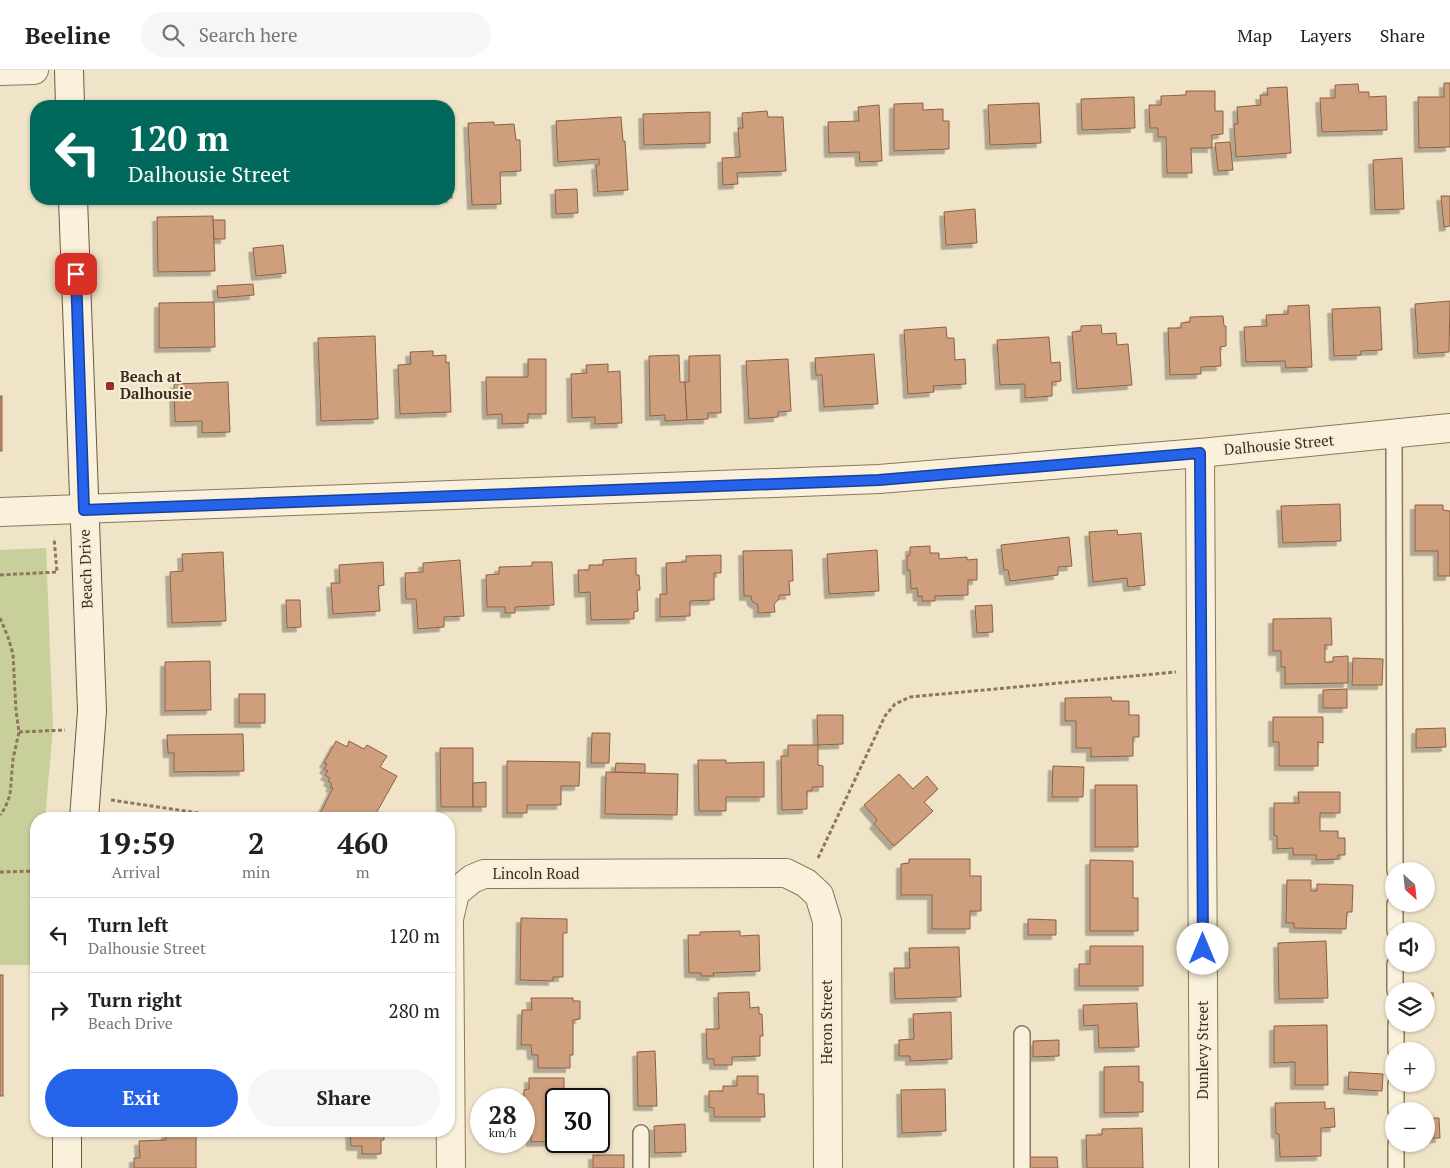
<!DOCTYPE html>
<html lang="en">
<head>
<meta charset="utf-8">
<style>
	:root { --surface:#fff; --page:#f6f6f6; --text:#222; --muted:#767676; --line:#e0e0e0; --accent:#2563eb }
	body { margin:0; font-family:"PT Serif",serif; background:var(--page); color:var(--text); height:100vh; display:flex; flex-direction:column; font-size:19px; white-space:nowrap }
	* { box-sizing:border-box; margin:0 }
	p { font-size:16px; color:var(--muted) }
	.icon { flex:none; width:28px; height:28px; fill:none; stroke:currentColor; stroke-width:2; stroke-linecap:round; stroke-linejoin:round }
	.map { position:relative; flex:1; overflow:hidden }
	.details { position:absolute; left:30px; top:742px; width:425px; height:325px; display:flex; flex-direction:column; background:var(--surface); border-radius:20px; box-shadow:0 1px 4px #0004 }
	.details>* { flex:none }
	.banner { position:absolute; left:30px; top:30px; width:425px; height:105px; border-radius:20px; box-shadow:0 1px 4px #0004; background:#00695c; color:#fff; overflow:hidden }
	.needle { width:32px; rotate:153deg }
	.controls { position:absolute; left:1385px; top:792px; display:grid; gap:10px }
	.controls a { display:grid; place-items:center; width:50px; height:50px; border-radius:50%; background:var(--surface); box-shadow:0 1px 4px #0004; font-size:25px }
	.speed { position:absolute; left:470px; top:1018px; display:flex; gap:10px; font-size:25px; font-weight:700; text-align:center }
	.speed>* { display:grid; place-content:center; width:65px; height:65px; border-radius:50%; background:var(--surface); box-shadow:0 1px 4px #0004; line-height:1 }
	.speed small { font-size:12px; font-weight:400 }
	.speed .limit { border:2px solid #111; border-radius:8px; background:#fff; color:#111 }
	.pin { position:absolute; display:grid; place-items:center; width:42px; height:42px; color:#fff; margin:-21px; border-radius:10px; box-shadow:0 2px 8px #0006 }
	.me { position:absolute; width:55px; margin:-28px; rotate:0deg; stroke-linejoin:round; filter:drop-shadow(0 0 4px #0008) }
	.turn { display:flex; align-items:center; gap:18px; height:105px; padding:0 15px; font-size:22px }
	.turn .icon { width:65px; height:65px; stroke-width:2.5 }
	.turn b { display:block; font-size:35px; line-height:42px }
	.eta { display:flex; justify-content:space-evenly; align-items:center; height:85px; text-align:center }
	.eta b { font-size:30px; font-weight:700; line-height:35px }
	.button { display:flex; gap:10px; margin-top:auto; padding:10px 15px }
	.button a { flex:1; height:58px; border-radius:30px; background:var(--accent); color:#fff; font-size:20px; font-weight:700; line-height:58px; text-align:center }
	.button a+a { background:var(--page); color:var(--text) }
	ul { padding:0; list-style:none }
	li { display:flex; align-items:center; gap:15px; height:75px; padding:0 15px; border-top:1px solid var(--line) }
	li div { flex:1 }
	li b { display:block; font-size:19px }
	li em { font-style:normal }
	header { display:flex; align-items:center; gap:30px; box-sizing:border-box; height:70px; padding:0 25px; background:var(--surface); border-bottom:1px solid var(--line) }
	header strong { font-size:24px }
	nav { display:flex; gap:28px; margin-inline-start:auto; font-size:18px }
	.search { width:350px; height:45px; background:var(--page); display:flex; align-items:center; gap:12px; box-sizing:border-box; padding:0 18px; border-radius:28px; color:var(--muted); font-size:19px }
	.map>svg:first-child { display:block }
	.green { fill:#c9cf9b }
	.building { fill:#cf9f7d; stroke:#8d5f41; filter:url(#shadow) }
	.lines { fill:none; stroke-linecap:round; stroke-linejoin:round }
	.lane-casing { stroke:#8d765c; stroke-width:18 }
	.street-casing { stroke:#8d765c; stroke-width:30 }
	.secondary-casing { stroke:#6f573f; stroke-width:30 }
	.path { stroke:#8d765c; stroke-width:3; stroke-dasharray:4 2.5; stroke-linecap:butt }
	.lane { stroke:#faf1dc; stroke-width:15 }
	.street { stroke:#faf1dc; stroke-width:28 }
	.secondary { stroke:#faf1dc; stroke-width:28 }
	.route-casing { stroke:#184099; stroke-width:12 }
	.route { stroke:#2563eb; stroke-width:9 }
	.poi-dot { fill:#9e2a2b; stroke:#f7eed8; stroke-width:2 }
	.labels { text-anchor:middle; stroke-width:4.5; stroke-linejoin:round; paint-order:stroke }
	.poi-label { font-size:15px; font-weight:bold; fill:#3d2e20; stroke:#f7eed8; text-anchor:start }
	.street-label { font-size:15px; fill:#3d2e20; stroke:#f7eed8 }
</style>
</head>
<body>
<header>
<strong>Beeline</strong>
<div class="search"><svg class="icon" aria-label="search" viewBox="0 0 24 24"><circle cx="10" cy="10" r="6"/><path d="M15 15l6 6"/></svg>Search here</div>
<nav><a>Map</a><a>Layers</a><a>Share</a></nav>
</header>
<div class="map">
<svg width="1450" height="1098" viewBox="0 0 1450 1098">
	<defs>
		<filter id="shadow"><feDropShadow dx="-4.5" dy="4.5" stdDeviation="0" flood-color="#0004"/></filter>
	</defs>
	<rect width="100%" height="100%" fill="#f0e4c8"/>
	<!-- green -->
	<path class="green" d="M46,478L53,658L45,749H36V847L32,895H0V480Z"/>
	<!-- building -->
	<g class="building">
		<path d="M1444,13H1450V77L1419,78L1418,27H1444Z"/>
		<path d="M1358,14L1359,22H1369V27L1386,26L1387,60L1322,62L1320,28H1335V15Z"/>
		<path d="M1287,17L1291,83L1236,87L1234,54H1238L1237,37L1261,35L1260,25H1268L1267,18Z"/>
		<path d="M1186,21H1215V41H1223V64L1212,65V78H1191L1192,103H1167L1166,67H1158V58H1150L1149,35H1161V26L1186,25Z"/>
		<path d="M1134,27L1135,58L1082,60L1081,29Z"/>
		<path d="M923,33V40L943,39V51H949V79L894,81V34Z"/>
		<path d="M1039,33L1041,73L990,75L988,35Z"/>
		<path d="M879,35L882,91L860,92L859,82L829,83L828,52L859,51L858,37Z"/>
		<path d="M767,41L768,47H783L786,101L737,103L738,114L723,115L722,88L740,87L738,58H743L742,43Z"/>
		<path d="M710,42V73L644,75L643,44Z"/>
		<path d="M621,47L623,71H625L628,120L598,122L596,95H599V89L558,92L556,51Z"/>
		<path d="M494,52V55L514,54L516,70H520L521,101L500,102L501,134L472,135L468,53Z"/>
		<path d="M1230,72L1233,100L1218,101L1215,73Z"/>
		<path d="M1402,88L1404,139L1375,140L1373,90Z"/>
		<path d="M449,100H451L452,128H449Z"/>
		<path d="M577,119L578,143L556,144L555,120Z"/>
		<path d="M1441,126H1450V156L1444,157Z"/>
		<path d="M975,139L977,173L946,175L944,142Z"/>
		<path d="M213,146L215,201L158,202L157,147Z"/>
		<path d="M213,150H225V169H214Z"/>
		<path d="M283,175L286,203L256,206L253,178Z"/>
		<path d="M253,214L254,225L218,228L217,216Z"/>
		<path d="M1450,231L1449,282L1418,284L1415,234Z"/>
		<path d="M214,232L215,277L159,278V233Z"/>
		<path d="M1309,235L1312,297L1286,298L1285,291L1246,292L1244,257L1267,256L1266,245L1288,244V236Z"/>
		<path d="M1380,237L1382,280L1361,281V285L1334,286L1332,239Z"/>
		<path d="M1223,246L1224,256H1226V276L1220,277L1221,296L1201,297V304L1170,305L1168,258H1181V253L1190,252V247Z"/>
		<path d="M1101,255L1102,264L1116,263L1117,275L1128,274L1132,315L1077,319L1072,262L1081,261V256Z"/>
		<path d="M946,257L947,268H954L955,290L965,289L966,314L933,316L934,322L908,324L904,260Z"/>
		<path d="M375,266L378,349L321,351L318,268Z"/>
		<path d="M1049,267L1051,293L1060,292L1061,311L1052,312V326L1025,328V314L1000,315L997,270Z"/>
		<path d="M433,281V286L446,285V293L449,292L451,342L400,344L398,295L411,294L410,282Z"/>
		<path d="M874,284L878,334L824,337L822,305H816L815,288Z"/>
		<path d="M679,285L680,312H685L687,350L665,351V345L650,346L649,286Z"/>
		<path d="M720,285L721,343H708V349L687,350L685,312H689V286Z"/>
		<path d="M528,289H546V344H528V353L502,354V344L487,345L486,307H528Z"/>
		<path d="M788,289L791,341L778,342V347L749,349L746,291Z"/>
		<path d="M608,294V302L620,301L622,353L595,354V347L572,348L571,304L587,303L586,295Z"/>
		<path d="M228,312L230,362L202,363V351L175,352L174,314Z"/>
		<rect x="0" y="326" width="2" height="55"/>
		<path d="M1340,434L1341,471L1283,473L1281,436Z"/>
		<path d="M1415,435H1443V440L1450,441V506H1438V481H1415Z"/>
		<path d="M1117,460L1118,465L1141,463L1145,515L1128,517L1127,508L1093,512L1089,462Z"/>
		<path d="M1069,467L1072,496L1058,497V505L1010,511L1008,500H1004L1001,475Z"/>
		<path d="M930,476V483H939V489L967,487V490L977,489V510H968V525L935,526V531H922V526L918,527L917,518L911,519L910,500H907V486L910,485V477Z"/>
		<path d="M792,480L793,511H789L790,525H779V529L774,534L775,542L758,543V535L752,531L751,526H744L743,481Z"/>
		<path d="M877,480L879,521L829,524L827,484Z"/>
		<path d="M223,482L226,551L172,553L170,502L183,501L182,484Z"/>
		<path d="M721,485V503H714V530L690,531V546L660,547V524H667L666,493L686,492V486Z"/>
		<path d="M636,488V505H639L640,520H637L638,541L634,542V549L591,550L590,522L579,523L578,500H589V495H603V490Z"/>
		<path d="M460,490L464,546L444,547V557L418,559L416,529H406L405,503L423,502V493Z"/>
		<path d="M383,492L384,515L378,516L380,541L333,544L331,513H340L339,495Z"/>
		<path d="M532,492H552L554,535L515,537V543H505V537H487L486,505L499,504V497L532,496Z"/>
		<path d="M286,530H300L301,557L287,558Z"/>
		<path d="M992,535L993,562L977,563L975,536Z"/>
		<path d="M1331,548L1332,575H1325V592H1333V587L1348,586V613L1285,614V597H1281V581H1273V549Z"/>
		<path d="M1353,588L1383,589L1382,615H1352Z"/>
		<path d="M210,591L211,640L165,641V592Z"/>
		<path d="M1347,619V638H1323V620Z"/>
		<rect x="239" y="624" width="26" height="29"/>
		<path d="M1111,627L1112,631H1129V645H1139V667H1133V686L1091,687V678H1076V651H1065V628Z"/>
		<path d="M817,645H843V674L818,675Z"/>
		<path d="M1273,647H1323V673L1318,672V696H1279V672H1273Z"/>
		<path d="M1445,658L1446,677L1416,678V659Z"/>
		<path d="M592,663H610L609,693H591Z"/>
		<path d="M243,664L244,701L174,702V683H168L167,665Z"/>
		<path d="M336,671L347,677L349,671L364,679L367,675L387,686L380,697L397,706L373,749H323L319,746L333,718L330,717L332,714L328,711L330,708L325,705L328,701L324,699L327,694L324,693Z"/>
		<path d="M788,675H818V695L823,696V717H812V721H807V739L782,740L781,686H788Z"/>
		<path d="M440,678H473V737H441Z"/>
		<path d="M698,690H726V693L764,692V727H726V741H699Z"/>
		<path d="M507,691L580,692L579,716H561V735H527V743H507Z"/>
		<path d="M616,693L645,694V703L615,702Z"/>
		<path d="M1053,696L1084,697L1083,727H1052Z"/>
		<path d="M606,702L678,704L677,745L605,744Z"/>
		<path d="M899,704L913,719L927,706L938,719L924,732L933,741L894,776L874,754L877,750L864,735Z"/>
		<path d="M486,712V737H473V713Z"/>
		<path d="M1095,715H1137L1138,777H1095Z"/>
		<path d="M1298,722H1340V743H1320V761H1338V768H1345V785H1338V789L1316,790V785H1293V778L1277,779V766L1274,765V733H1299Z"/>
		<path d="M909,789H970V806H981V841H970V859H932V825H901V794L909,793Z"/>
		<path d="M1090,790L1133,791V828H1138V861H1090Z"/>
		<path d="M1287,810H1311V821H1317V814L1353,815L1352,842H1347L1346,859L1294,858V853H1286Z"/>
		<path d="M521,848L567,849V863H563V907H553V911L520,910Z"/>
		<path d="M1028,849L1056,850V865H1028Z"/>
		<path d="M740,861V866L759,865L760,901L713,903L714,906H701V903H689L688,865H700V862Z"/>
		<path d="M1326,871L1328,928L1279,929L1278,873Z"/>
		<path d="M1090,876H1143V916H1079V894H1090Z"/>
		<path d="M959,877L961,927L895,929L894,898H910L909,878Z"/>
		<rect x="0" y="905" width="3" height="121"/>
		<path d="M749,922L750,938L759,937V944H762L763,966H760V986L732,987V995H714V989H707L706,959H719L718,923Z"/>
		<rect x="1426" y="923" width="7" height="19"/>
		<path d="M531,928H573V931H580V949L573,950V985H570V998H538V985H532L531,975H521L522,940H532Z"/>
		<path d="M1137,933L1139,977L1099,978L1098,955L1084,956L1083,935Z"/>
		<path d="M951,942L952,989L910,991V986H899V970L914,969L913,944Z"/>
		<path d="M1327,955L1328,1015H1295V992L1274,993V956Z"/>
		<path d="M1059,970V986L1033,987V971Z"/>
		<path d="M655,981L657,1036H638L637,982Z"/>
		<path d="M1139,996V1012H1143V1042L1104,1043V997Z"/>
		<path d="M1349,1002L1383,1004L1382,1021L1348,1019Z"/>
		<path d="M737,1006H758V1024H764L765,1047H714V1038L709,1037V1021H723V1016H737Z"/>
		<path d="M529,1008H564V1019H568V1029H556V1071H569L531,1072V1049H524V1020L529,1019Z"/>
		<path d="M945,1019L946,1061L902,1063L901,1020Z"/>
		<path d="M1325,1032V1039L1334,1038L1335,1057L1321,1058V1086L1280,1087L1279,1064H1276L1275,1033Z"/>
		<path d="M1426,1048H1439L1440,1068H1426Z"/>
		<path d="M685,1054L686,1082L655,1083L654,1056Z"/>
		<path d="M1142,1058L1143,1098H1087L1086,1065H1102V1059Z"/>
		<path d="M350,1061H384V1070H381V1084H362V1076H351Z"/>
		<path d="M166,1063H196V1098H134V1088H140L139,1071L166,1070Z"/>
		<rect x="593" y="1085" width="31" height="13"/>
		<path d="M1029,1087H1057L1058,1098H1029Z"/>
	</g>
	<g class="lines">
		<!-- lane casing -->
		<g class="lane-casing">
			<g id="lane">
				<path d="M1394,364L1395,801"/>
				<path d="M1395,834V861"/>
				<path d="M1395,894V921"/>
				<path d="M1396,954V981"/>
				<path d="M1022,964V1098"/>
				<path d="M1396,1014V1041"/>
				<path d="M1396,1074V1098"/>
				<path d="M641,1098V1063"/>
			</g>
		</g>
		<!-- street casing -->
		<g class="street-casing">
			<g id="street">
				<path d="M0,1L34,0"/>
				<path d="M1200,383L1204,1098"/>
				<path d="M0,442L879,409L1200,383L1450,358"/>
				<path d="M451,1098L449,849L455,823L472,809L484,804L786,803L806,813L819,825L827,851L828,1098"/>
			</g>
		</g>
		<!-- secondary casing -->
		<g class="secondary-casing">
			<g id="secondary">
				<path d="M69,0L70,36"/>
				<path d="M73,129L92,641L84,749"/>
				<path d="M67,1061V1098"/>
			</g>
		</g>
		<!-- path -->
		<g class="path">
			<path d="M0,505L57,502L54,468"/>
			<path d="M0,548L8,567L13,584L16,641L19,662L13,689L10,725L5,738L0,745"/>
			<path d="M19,662L65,660"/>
			<path d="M111,730L239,749"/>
			<path d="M818,788L885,646L895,634L910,627L1176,602"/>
			<path d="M0,802L36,801"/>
		</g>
		<!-- lane -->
		<use href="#lane" class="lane"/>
		<!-- street -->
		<use href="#street" class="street"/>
		<!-- secondary -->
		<use href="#secondary" class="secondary"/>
	</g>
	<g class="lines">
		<!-- route casing -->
		<g class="route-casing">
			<path id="route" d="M76,204L84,440L879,410L1200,383L1203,879"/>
		</g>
		<!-- route -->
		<use href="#route" class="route"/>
	</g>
	<!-- markers -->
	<rect class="poi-dot" x="105" y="311" width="10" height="10" rx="2.5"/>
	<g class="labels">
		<!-- poi labels -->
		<g class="poi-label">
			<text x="120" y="312">Beach at<tspan x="120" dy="17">Dalhousie</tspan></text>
		</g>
		<!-- street labels -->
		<g class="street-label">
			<text transform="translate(1279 375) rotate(-5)" y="5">Dalhousie Street</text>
			<text transform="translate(86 499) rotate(-92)" y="5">Beach Drive</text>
			<text x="536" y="809">Lincoln Road</text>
			<text transform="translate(827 952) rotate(-90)" y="5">Heron Street</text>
			<text transform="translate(1203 980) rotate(-90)" y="5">Dunlevy Street</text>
		</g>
	</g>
</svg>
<div class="controls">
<a><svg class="needle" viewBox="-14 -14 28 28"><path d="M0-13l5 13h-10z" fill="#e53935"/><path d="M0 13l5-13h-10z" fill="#767676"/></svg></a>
<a><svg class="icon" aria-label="sound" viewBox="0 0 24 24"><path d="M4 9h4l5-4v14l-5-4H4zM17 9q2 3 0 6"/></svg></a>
<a><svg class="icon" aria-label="layers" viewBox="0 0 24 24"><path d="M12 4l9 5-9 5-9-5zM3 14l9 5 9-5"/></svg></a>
<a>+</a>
<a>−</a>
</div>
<div class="speed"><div>28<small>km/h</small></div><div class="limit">30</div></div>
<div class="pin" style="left:76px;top:204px;background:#d93025"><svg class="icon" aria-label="arrive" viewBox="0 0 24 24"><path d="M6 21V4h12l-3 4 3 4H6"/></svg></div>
<svg class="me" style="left:1203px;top:879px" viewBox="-20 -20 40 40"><circle r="19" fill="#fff"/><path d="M0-13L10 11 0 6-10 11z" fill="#2563eb"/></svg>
<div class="banner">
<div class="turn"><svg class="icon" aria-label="left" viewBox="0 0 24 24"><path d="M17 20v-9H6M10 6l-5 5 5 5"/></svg><div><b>120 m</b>Dalhousie Street</div></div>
</div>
<section class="details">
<div class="eta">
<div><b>19:59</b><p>Arrival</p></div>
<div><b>2</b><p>min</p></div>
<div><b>460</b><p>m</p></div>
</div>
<ul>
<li><svg class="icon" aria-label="left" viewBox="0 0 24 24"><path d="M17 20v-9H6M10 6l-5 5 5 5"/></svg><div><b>Turn left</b><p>Dalhousie Street</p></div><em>120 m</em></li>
<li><svg class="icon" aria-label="right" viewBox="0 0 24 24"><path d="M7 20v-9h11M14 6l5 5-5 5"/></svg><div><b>Turn right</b><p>Beach Drive</p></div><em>280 m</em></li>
</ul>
<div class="button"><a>Exit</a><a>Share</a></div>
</section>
</div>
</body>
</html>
